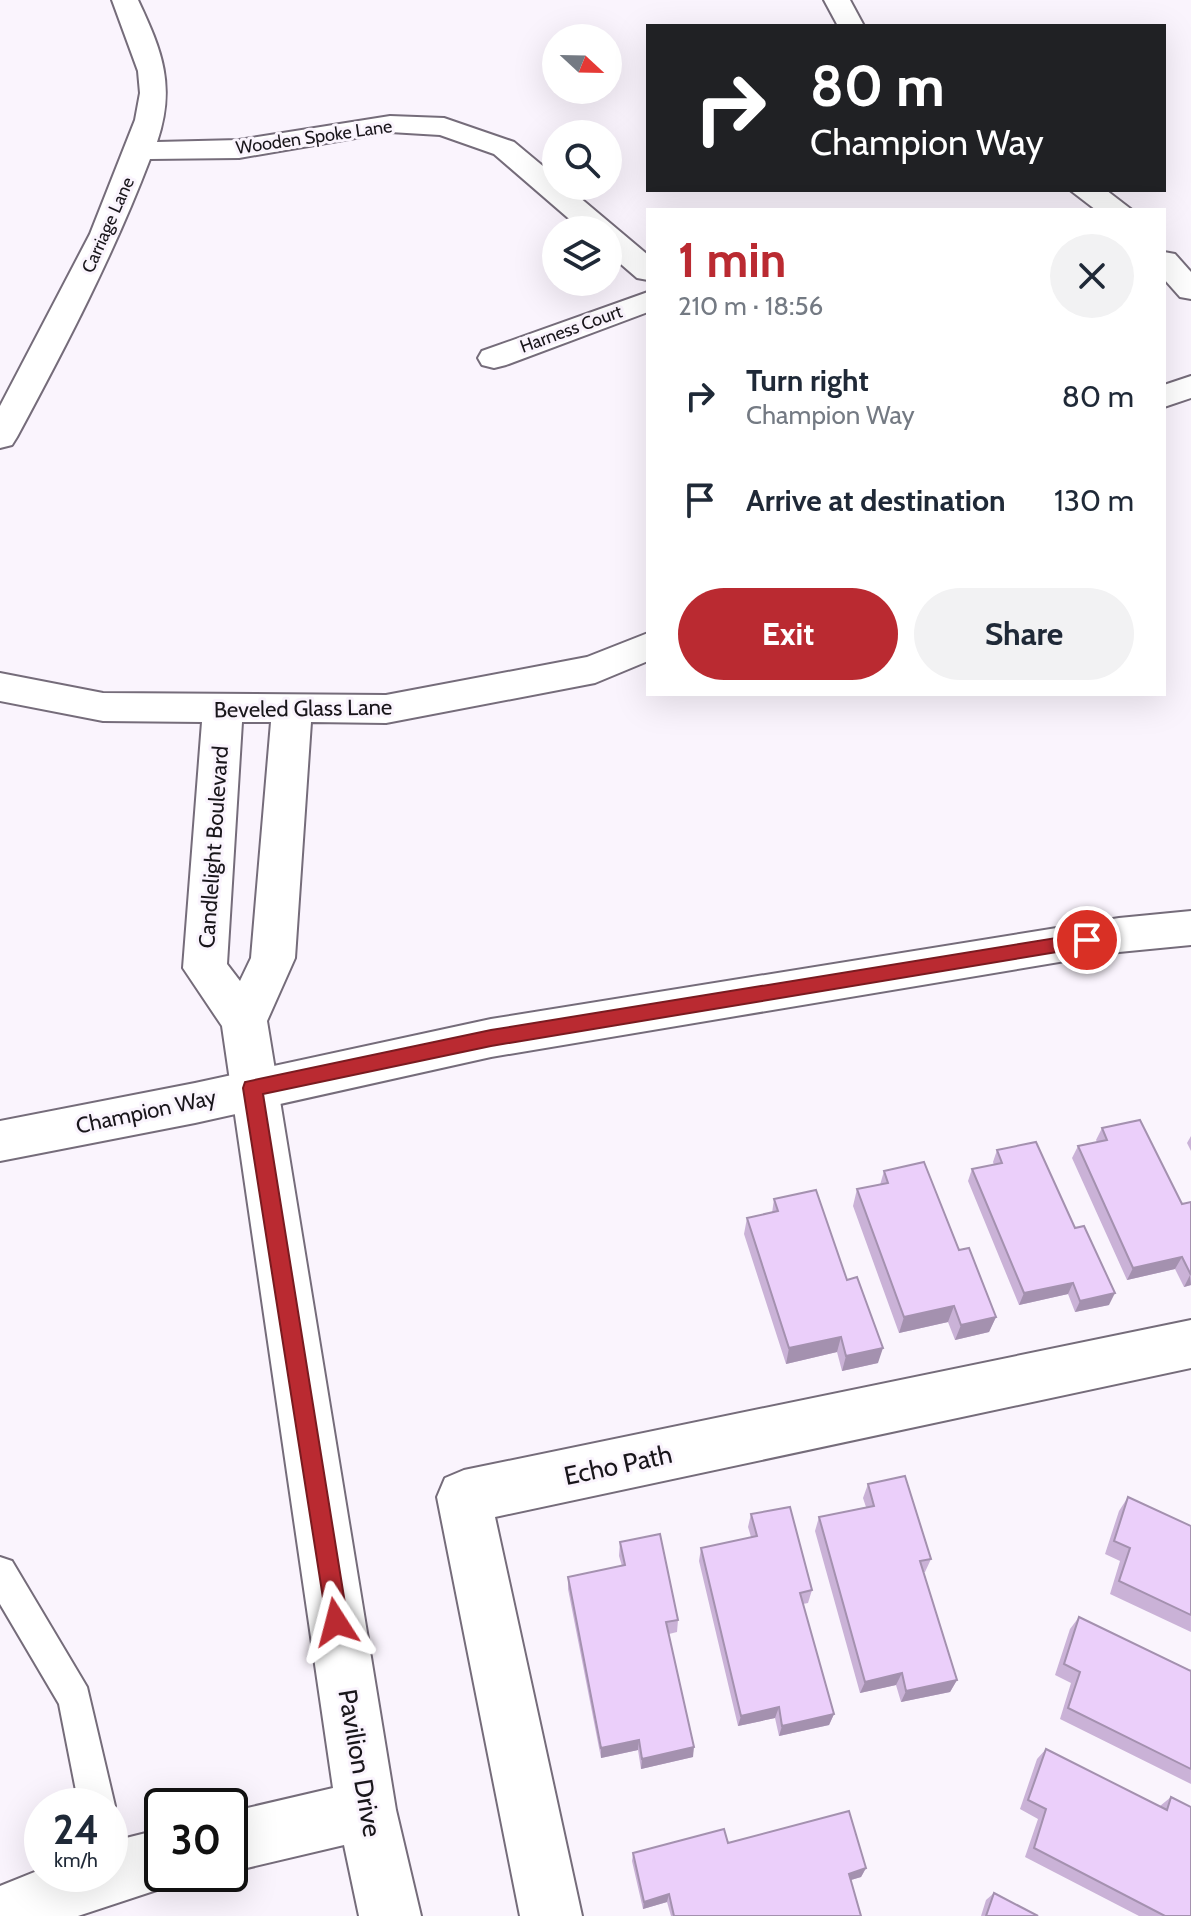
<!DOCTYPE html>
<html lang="en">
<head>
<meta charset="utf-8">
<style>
	:root { --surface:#fff; --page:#f2f2f3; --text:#1f2937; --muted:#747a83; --accent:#ba2a31 }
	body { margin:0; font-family:Cabin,sans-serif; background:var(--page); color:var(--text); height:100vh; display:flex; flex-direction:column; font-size:30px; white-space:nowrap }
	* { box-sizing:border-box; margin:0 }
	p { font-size:26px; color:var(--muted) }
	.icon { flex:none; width:44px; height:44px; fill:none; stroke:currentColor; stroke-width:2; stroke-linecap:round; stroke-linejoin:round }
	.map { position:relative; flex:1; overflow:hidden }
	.sheet { position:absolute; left:646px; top:208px; width:520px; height:488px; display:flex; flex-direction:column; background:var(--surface); border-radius:0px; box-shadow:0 8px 32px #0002 }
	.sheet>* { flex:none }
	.top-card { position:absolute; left:646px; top:24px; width:520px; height:168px; border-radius:0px; box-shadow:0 8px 32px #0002; background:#202124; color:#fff; overflow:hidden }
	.needle { width:52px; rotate:112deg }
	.fabs { position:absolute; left:542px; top:24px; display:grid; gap:16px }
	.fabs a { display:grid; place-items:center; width:80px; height:80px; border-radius:50%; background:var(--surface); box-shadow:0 8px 32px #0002; font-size:40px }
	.speed { position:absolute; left:24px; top:1788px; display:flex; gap:16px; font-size:40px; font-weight:700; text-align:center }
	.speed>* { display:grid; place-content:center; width:104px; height:104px; border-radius:50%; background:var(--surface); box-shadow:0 8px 32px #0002; line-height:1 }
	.speed small { font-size:20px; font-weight:400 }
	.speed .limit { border:4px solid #111; border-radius:12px; background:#fff; color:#111 }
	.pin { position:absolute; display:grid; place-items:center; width:68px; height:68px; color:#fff; margin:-34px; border:4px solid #fff; border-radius:50%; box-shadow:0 2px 8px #0007 }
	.me { position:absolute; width:88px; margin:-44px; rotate:351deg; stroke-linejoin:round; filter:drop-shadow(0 0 6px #0008) }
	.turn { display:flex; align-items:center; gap:28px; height:168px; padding:0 32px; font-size:36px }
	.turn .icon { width:104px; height:104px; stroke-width:2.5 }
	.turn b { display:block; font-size:56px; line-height:68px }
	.round { display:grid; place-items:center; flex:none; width:84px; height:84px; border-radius:42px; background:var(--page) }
	.summary { display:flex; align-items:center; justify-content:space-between; height:136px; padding:0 32px }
	h1 { font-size:48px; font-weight:700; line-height:60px; color:var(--accent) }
	.button { display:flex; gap:16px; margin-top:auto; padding:16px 32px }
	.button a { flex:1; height:92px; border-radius:48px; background:var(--accent); color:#fff; font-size:32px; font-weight:700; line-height:92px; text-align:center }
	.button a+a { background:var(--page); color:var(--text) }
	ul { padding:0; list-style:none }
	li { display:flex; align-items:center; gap:24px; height:104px; padding:0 32px }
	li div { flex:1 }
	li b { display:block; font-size:30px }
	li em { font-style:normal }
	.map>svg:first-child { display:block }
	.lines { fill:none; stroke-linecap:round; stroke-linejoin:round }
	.lane-casing { stroke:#756c7a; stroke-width:4 }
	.street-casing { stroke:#756c7a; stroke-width:4 }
	.secondary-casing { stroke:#756c7a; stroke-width:4 }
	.lane { fill:#fff; fill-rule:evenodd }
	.street { fill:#fff; fill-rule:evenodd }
	.secondary { fill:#fff; fill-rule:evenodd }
	.wall { fill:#cab2d7 }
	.shaded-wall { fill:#a491af }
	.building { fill:#ebcffa; stroke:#a491af; stroke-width:2 }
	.route { fill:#ba2a31; stroke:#791b20; stroke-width:2 }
	.labels { text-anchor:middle; stroke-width:6; stroke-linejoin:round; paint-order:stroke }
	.far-street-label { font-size:18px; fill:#19161b; stroke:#faf4fd }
	.street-label { font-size:22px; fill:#19161b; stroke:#faf4fd }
	.near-street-label { font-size:26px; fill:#19161b; stroke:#faf4fd }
</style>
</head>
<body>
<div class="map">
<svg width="1191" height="1916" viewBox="0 0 1191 1916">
	<rect width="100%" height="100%" fill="#faf4fd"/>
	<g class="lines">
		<!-- lane casing -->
		<g class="lane-casing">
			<path id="lane" d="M0,1557L12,1561L87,1687L115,1806L110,1817V1806H79L59,1704L0,1604Z"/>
		</g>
		<!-- street casing -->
		<g class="street-casing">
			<g id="street">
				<path d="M112,0H138C162,51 176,86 157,142L239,140L390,116L444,118L514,142L556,177V186H566L648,255V280L637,278L608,253V230H582L494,154L440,135L390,132L239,158L150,159C113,256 66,346 17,437L12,445L0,448V406L90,234L135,120L140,93L138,71Z"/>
				<path d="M824,0H850L864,26H838Z"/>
				<path d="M1070,190H1106L1132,210H1096Z"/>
				<path d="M1164,252L1175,254L1191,272V299L1180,297L1164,279Z"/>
				<path d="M648,292V312L506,365L494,368L482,365L478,358L482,351Z"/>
				<path d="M1191,376V398L1164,407V385Z"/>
				<path d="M648,633V661L595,683L386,723L311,722L295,958L267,1021L396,1810L421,1916H359L344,1845L230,1872V1812L333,1788L222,1026L183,968L202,722L103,721L0,701V673L103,693L386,695L587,657ZM242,722H271L251,958L240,981L227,964Z"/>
				<path d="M1191,1320V1368L495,1517L582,1916H520L437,1497L445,1478L464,1470Z"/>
				<path d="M162,1829V1874H186L184,1881L78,1916H0V1886L42,1869V1874H110V1842Z"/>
			</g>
		</g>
		<!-- secondary casing -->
		<g class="secondary-casing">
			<path id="secondary" d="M1191,911V945L1119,952L491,1057L195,1123L0,1161V1121L195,1083L491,1019L1119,918Z"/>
		</g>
		<!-- lane -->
		<use href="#lane" class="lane"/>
		<!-- street -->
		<use href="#street" class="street"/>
		<!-- secondary -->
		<use href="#secondary" class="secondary"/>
	</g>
	<!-- wall -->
	<g class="wall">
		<path d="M1102,1128L1182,1204L1191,1202V1285L1184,1287L1175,1269L1127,1280L1072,1158L1078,1146L1097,1142L1096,1140Z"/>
		<path d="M1191,1136V1151L1187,1143Z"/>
		<path d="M997,1150L1109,1305L1075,1312L1068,1294L1019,1305L968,1181L972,1169L994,1165L993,1162Z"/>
		<path d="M884,1171L959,1250L996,1317L989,1332L955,1340L948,1322L899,1333L853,1206L857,1189L880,1185Z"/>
		<path d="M774,1199L847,1280L878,1363L842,1371L837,1352L786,1364L744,1234L747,1218L772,1213Z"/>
		<path d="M868,1484L931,1559L925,1572H923L957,1680L950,1692L901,1702L896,1685L860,1693L815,1531L819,1517L866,1507L863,1498Z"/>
		<path d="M1128,1497L1191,1526V1632L1110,1594L1120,1561L1105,1554L1119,1511Z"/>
		<path d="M751,1514L812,1590L808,1603L803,1604L834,1714L829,1725L779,1736L775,1718L738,1726L699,1561L701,1548L751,1537L748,1527Z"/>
		<path d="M620,1542L678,1620L677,1632L669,1634L693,1757L641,1769L638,1750L601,1758L568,1589V1577L622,1566L619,1556Z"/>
		<path d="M1079,1617L1190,1670L1191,1669V1784L1060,1719L1071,1683L1055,1675L1070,1629Z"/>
		<path d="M1046,1749L1160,1806L1171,1797L1191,1916H1139L1025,1857L1038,1819L1020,1809L1037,1759Z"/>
		<path d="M728,1843L866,1868L861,1877L851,1880L861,1916H671L667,1902L643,1909L632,1861L633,1853Z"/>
		<path d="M994,1893L1038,1916H981L986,1900Z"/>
	</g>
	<!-- shaded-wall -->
	<g class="shaded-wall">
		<path d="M1182,1257L1175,1269L1127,1280L1133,1268Z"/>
		<path d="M1190,1275L1191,1285L1184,1287Z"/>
		<path d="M1073,1283L1068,1294L1019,1305L1024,1293Z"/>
		<path d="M1115,1293L1109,1305L1075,1312L1080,1301Z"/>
		<path d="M954,1306L948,1322L899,1333L904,1317Z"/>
		<path d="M996,1317L989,1332L955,1340L961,1325Z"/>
		<path d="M841,1337L837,1352L786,1364L789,1348Z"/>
		<path d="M883,1348L878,1363L842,1371L846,1356Z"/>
		<path d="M902,1673L896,1685L860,1693L865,1682Z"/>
		<path d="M957,1680L950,1692L901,1702L906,1691Z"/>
		<path d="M779,1707L775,1718L738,1726L741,1716Z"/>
		<path d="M834,1714L829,1725L779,1736L782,1726Z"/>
		<path d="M639,1740L638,1750L601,1758V1748Z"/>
		<path d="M694,1747L693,1757L641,1769L642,1759Z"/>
		<path d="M866,1868L861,1877L844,1882L849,1874Z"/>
		<path d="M669,1894L667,1902L643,1909L644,1902Z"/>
	</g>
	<!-- building -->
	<g class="building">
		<path d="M1140,1120L1182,1204L1191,1202V1275L1182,1257L1133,1268L1078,1146L1107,1140L1102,1128Z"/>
		<path d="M1036,1142L1075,1228L1084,1226L1115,1293L1080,1301L1073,1283L1024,1293L972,1169L1002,1163L997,1150Z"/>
		<path d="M924,1162L959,1250L969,1248L996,1317L961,1325L954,1306L904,1317L857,1189L888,1183L884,1171Z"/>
		<path d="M816,1190L847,1280L857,1277L883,1348L846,1356L841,1337L789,1348L747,1218L778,1211L774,1199Z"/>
		<path d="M905,1476L931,1559L920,1561L957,1680L906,1691L902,1673L865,1682L819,1517L874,1506L868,1484Z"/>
		<path d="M1128,1497L1191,1526V1615L1119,1581L1130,1548L1114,1541Z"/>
		<path d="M790,1507L812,1590L800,1593L834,1714L782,1726L779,1707L741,1716L701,1548L757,1536L751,1514Z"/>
		<path d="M660,1534L678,1620L666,1622L694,1747L642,1759L639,1740L601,1748L568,1577L625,1565L620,1542Z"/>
		<path d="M1079,1617L1191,1671V1769L1068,1708L1080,1672L1064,1664Z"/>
		<path d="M1046,1749L1167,1810L1171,1797L1191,1807V1916H1165L1034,1848L1046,1809L1028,1800Z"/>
		<path d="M849,1811L866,1868L849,1874L861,1916H674L669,1894L644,1902L633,1853L724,1829L728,1843Z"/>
		<path d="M994,1893L1038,1916H986Z"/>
	</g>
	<!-- route -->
	<path class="route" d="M1087,933L1096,940L1087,947L491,1046L263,1094L348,1622L344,1630L336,1633L328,1630L243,1088L245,1082L491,1030Z"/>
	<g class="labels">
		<!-- far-street labels -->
		<g class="far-street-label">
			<text transform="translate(314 137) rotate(-8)" y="6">Wooden Spoke Lane</text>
			<text transform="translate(108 225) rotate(-66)" y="6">Carriage Lane</text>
			<text transform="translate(571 329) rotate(-20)" y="6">Harness Court</text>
		</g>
		<!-- street labels -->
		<g class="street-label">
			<text transform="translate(303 708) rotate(-1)" y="8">Beveled Glass Lane</text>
			<text transform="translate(213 847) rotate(-86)" y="8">Candlelight Boulevard</text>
			<text transform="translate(146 1111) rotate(-12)" y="8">Champion Way</text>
		</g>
		<!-- near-street labels -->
		<g class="near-street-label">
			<text transform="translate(618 1465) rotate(-12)" y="9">Echo Path</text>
			<text transform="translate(360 1763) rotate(80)" y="9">Pavilion Drive</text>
		</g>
	</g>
</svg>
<div class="fabs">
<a><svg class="needle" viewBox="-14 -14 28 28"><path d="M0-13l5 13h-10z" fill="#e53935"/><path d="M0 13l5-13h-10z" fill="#747a83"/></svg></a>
<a><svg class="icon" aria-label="search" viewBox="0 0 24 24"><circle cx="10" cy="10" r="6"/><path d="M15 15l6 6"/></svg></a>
<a><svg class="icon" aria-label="layers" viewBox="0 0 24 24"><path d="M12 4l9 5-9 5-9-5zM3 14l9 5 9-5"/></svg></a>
</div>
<div class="speed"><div>24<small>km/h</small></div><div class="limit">30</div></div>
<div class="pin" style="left:1087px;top:940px;background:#d93025"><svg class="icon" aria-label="arrive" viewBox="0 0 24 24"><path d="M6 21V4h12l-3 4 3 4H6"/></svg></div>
<svg class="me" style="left:336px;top:1622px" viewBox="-20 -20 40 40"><path d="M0-17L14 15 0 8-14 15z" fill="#ba2a31" stroke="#fff" stroke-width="4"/></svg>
<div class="top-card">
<div class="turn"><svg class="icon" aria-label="right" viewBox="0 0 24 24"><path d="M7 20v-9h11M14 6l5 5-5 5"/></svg><div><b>80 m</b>Champion Way</div></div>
</div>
<section class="sheet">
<div class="summary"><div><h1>1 min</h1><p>210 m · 18:56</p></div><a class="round"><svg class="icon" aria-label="close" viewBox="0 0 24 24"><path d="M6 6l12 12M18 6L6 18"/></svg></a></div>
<ul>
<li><svg class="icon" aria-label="right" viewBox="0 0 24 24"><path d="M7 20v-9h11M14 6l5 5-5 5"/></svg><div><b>Turn right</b><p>Champion Way</p></div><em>80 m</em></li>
<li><svg class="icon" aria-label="arrive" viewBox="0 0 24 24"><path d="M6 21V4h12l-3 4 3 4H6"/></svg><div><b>Arrive at destination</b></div><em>130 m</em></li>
</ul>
<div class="button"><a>Exit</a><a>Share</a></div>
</section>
</div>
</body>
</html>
